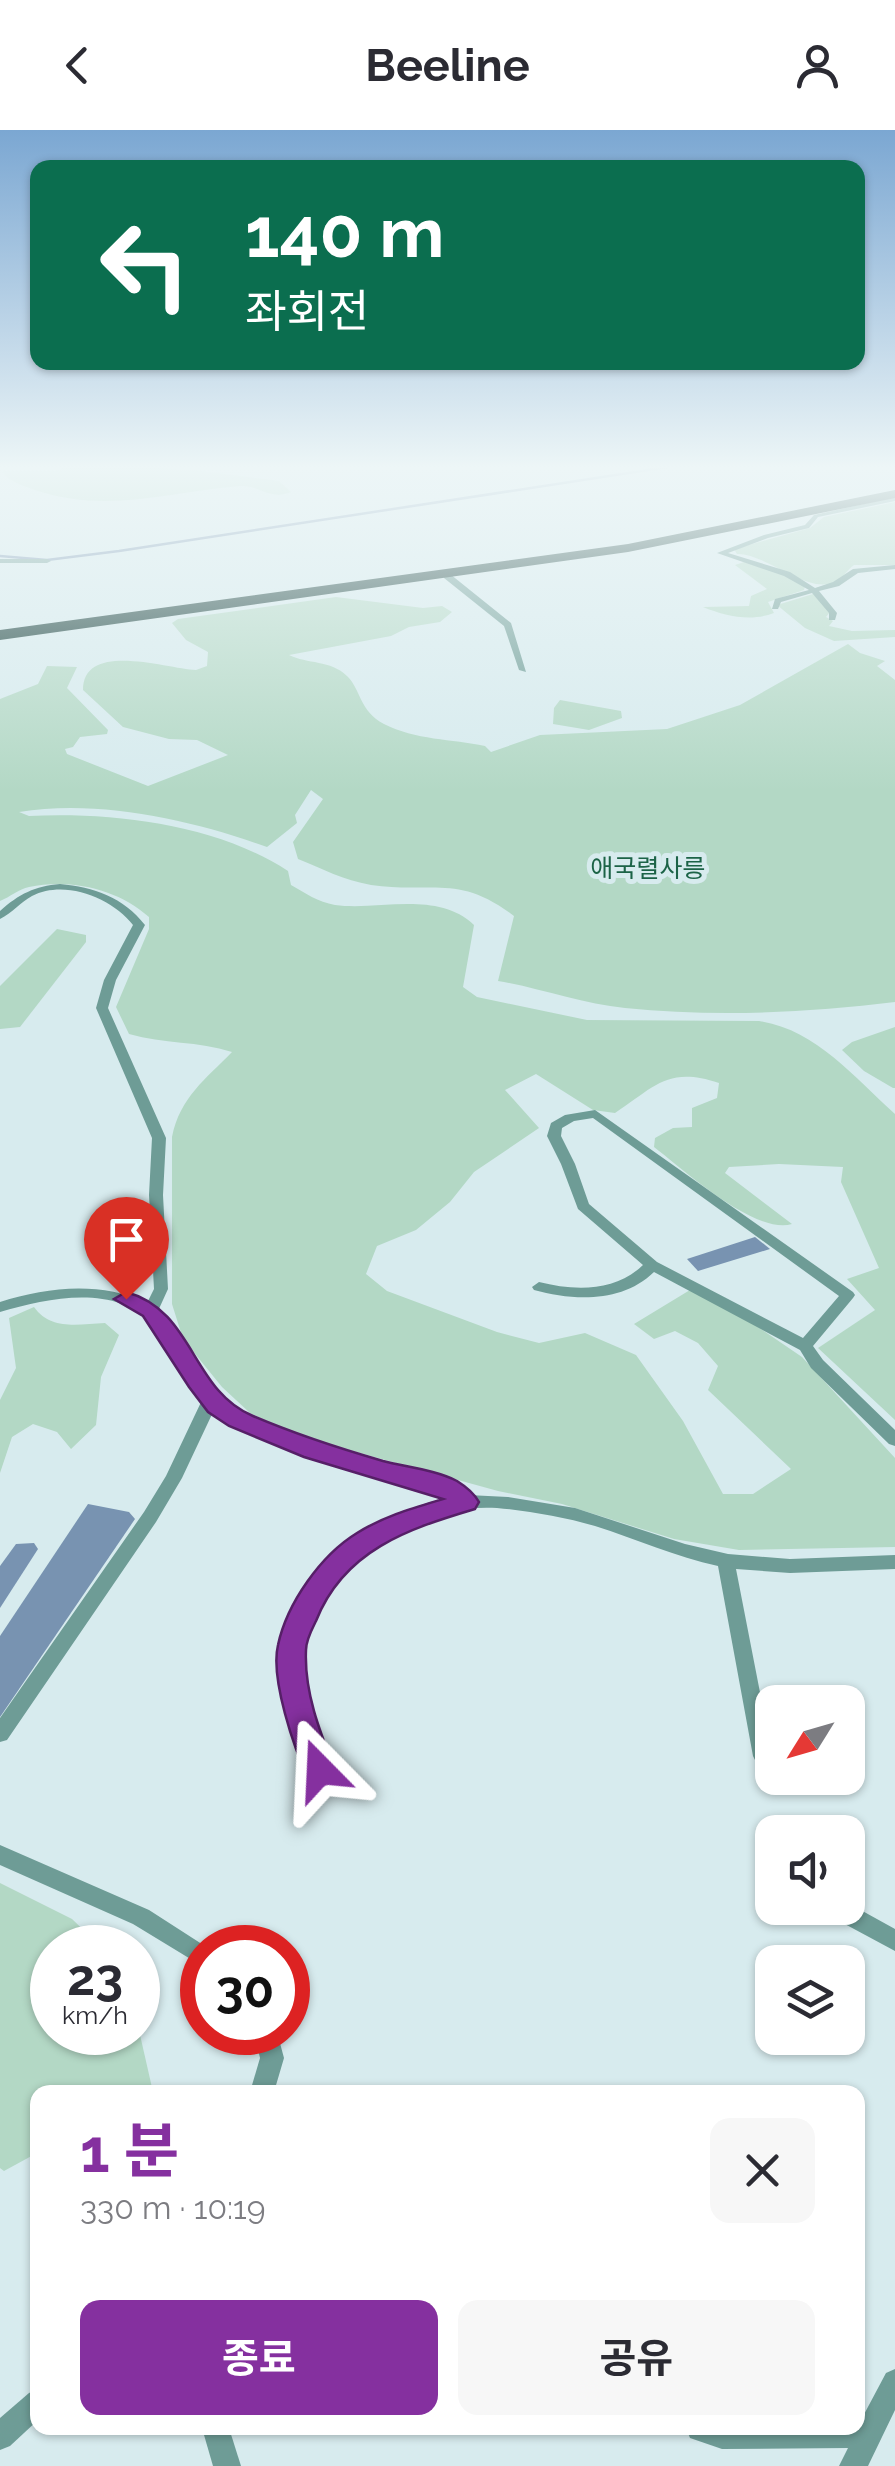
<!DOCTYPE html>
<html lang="ko">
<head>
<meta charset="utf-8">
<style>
	:root { --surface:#fff; --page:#f7f7f7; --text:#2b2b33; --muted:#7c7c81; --accent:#85309f }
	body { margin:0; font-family:Raleway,"Noto Sans KR",sans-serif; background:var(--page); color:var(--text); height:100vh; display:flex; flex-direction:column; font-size:38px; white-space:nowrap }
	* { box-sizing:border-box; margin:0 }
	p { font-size:32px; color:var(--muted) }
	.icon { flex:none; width:55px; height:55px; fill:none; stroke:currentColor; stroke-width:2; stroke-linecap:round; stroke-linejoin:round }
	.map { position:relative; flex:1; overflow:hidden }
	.details { position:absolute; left:30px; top:1955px; width:835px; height:350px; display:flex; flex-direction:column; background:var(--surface); border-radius:20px; box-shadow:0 2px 8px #0004 }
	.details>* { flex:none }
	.banner { position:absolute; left:30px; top:30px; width:835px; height:210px; border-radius:20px; box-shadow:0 2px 8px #0004; background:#0b6e4f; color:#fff; overflow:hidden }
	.needle { width:65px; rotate:233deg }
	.tools { position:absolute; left:755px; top:1555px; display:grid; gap:20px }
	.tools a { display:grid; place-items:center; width:110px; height:110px; border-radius:20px; background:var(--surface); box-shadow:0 2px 8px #0004; font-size:50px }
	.speed { position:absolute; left:30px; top:1795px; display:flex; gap:20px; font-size:50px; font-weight:700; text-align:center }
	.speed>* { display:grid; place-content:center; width:130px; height:130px; border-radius:50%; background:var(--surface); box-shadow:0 2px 8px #0004; line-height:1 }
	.speed small { font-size:25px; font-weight:400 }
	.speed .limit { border:15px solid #d22; background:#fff; color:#111 }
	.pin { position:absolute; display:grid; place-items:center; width:85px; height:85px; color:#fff; margin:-102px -42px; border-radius:50% 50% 50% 0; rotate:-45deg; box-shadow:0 0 10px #0007 }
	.pin .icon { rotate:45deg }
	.me { position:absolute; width:110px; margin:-55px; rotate:339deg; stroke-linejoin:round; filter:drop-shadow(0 0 8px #0008) }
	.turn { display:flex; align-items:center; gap:35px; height:210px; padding:0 50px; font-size:45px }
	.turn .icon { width:130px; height:130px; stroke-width:2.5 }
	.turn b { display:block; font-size:70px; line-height:85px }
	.round { display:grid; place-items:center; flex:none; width:105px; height:105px; border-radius:20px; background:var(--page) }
	.overview { display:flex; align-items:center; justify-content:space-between; height:170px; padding:0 50px }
	h1 { font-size:60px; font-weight:700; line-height:75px; color:var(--accent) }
	.button { display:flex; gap:20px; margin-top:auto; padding:20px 50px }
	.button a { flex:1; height:115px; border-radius:20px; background:var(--accent); color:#fff; font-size:40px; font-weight:700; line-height:115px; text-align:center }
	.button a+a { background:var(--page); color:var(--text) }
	header { display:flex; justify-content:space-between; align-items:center; height:130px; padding:0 50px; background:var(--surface); font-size:45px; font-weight:700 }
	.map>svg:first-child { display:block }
	.green { fill:#b3d8c5 }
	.water { fill:#7893b1 }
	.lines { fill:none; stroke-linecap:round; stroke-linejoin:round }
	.stream { stroke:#7893b1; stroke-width:2.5 }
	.street { fill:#6e9c96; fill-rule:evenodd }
	.highway { fill:#153d39; fill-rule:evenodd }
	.route { fill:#85309f; stroke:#561f67; stroke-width:2.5 }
	.labels { text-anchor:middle; stroke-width:10; stroke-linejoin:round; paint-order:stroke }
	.far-park-label { font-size:25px; fill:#1c6347; stroke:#d7ebee }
</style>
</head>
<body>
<header><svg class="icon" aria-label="back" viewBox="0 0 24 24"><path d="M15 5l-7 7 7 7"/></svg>Beeline<svg class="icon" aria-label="person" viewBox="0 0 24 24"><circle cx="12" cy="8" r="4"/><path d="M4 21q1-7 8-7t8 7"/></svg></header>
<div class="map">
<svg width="895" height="2336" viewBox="0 0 895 2336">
	<rect width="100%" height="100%" fill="#d7ebee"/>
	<!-- green -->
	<g class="green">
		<path d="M69,334L194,340L279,351L291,362C270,371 260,355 240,356C167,362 107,384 35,360C22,355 9,352 2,341H57Z"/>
		<path d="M895,372V435H854C847,440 844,447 836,451C810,467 766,423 737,424L734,419L810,398L824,387Z"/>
		<path d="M744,432L779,442L805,456L804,460L768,472L774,483C751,492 725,486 703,477L749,476L751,466L767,459L735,435Z"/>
		<path d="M813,464L830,482L826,487L833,491L829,496L852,501L895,500V507L834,511L805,498L777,475Z"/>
		<path d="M336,467L423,478L442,476L452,482L440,492L409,497L391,506L289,525C307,534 331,530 347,546C361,559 359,581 384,594C415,610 452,609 485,616L491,622L540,605L667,599L740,575L848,514L860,523L885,531L877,536L895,550V872C806,883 715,887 625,878C582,874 540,858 498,851L514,786C458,743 432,764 371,755C343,750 323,739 298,729L293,712L323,669L311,660L295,685L297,693L267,717C192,690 99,669 19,682L29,686C113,682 216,694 288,741L291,755C305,763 318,772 335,775C379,781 437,760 474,795L463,857L477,867L587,890L759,891C815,899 854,947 895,984V1290L818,1218L875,1180L847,1149L879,1138L841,1052L843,1037L779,1034L729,1037L725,1043L792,1094C755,1105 684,1040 654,1017L655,1008L673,998L692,997V978L717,968L719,953C667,936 655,957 615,983L593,980L536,944L505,960L539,998L474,1042L450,1072L416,1100L377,1116L366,1144L387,1161L497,1202L539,1213L585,1203L636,1225L683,1291L723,1364H753L791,1339L708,1260L718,1236L698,1213L675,1201L654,1209L634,1194L690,1160L745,1188L802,1227L895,1328V1417L739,1420L674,1409L562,1374L498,1361L298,1306L250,1283L222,1257L183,1209L172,1174V1007C180,967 206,949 232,922C198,911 164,914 129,904L116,877L149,799V787C118,759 70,748 29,757C19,759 10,767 0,771V569L38,554L47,536L77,537L67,558L108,600L107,604L80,607L73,617L65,619L67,624L148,656L228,625L197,610L169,609L123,597L83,560C83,510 168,539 196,540L207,536L208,522L186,510L172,493L178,489Z"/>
		<path d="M560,570L621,581L622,588L589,600L553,594L554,578Z"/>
		<path d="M57,799L86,805V812L20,897L0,899V856Z"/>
		<path d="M895,897V958H893L864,941L842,920L852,912Z"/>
		<path d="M34,1177C51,1201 79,1194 105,1193L119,1205L101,1247L96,1295L71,1319L57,1302L33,1294L12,1307L0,1343V1270L16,1238L9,1188Z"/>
		<path d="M0,1753L72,1789L101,1817L52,1818V1902H138V1896L153,1962H38L37,2023L4,2041L0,2038Z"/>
	</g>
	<!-- water -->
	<g class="water">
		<path d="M755,1107L770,1119L698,1141L687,1129Z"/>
		<path d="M88,1374L129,1382L135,1389L0,1587V1506Z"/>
		<path d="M34,1413L38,1419L0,1478V1436L16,1414Z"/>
	</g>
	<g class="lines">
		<!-- stream -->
		<path class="stream" d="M0,426L47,430L119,421L687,334"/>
		<!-- street -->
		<g class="street">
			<path d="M895,367V371L818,387L809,398L768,408L728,423L790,442L815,458L833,452L853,439L895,435V439L858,443L839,456L819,461L837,483L835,490H829V483L812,463L781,472L778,479H772L775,469L809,460L784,446L717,423L764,405L805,395L814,385Z"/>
			<path d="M0,429H47L51,431L47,433H0Z"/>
			<path d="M444,444H450L511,493L526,542L519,540L504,496L444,448Z"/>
			<path d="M60,754C94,757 123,767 145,795L116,850L108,878L166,1008L163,1065L168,1159L158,1181L178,1205L213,1258L227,1274L260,1294L310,1313L428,1346L450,1354L468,1365L508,1367L575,1378L685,1414L728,1424L790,1429L895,1425V1439L790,1443L736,1439L772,1624L770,1632L763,1635L756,1632L753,1626L718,1436C676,1427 636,1409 595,1396C563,1387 530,1381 497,1378C416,1372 300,1439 300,1530C300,1568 317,1606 330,1640L327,1646L320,1649L313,1646C297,1611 280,1567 281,1528C284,1447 375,1382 447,1368C424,1355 399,1351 373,1344C319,1330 257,1316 214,1280L182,1348L156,1392L7,1610L0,1612V1588L144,1382L166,1346L203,1268C186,1245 175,1217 155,1196C116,1153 49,1168 0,1182V1172C48,1157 100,1151 147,1173L154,1159L149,1065L152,1008L96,878L104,850L133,795C112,768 65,749 32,766C21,772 12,783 0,789V781C19,764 35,756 60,754Z"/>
			<path d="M595,980L853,1162L855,1165L853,1168L813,1216L823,1230L895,1300V1316L889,1314L811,1238L800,1220L654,1142C622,1173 574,1171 534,1160L532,1157L539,1152C575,1161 615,1162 643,1135L578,1079L561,1034L547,1006L551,993L565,985ZM593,988L839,1166L803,1208L657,1132L589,1074L575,1034L561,1006L562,998L574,991Z"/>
			<path d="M0,1715L149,1780L208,1818H202V1836L133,1794L0,1735Z"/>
			<path d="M848,1773L895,1799V1821L828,1785L825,1778H848Z"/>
			<path d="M254,1902H277L284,1928L274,1962H250L260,1928Z"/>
			<path d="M895,2239V2280L868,2336H839L848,2318L722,2319L690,2308L686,2298H858V2290H861L886,2243Z"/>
			<path d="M38,2259V2290L10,2316L0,2320V2288L29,2263Z"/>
			<path d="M202,2298H229L241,2336H213Z"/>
		</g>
		<!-- highway -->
		<path class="highway" d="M895,360V368L628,422L0,510V500L628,414Z"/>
	</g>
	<!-- sky -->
	<linearGradient id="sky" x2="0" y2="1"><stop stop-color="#7ba7d2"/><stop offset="0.51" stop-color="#edf6f7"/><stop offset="1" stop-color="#edf6f7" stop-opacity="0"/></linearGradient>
	<rect width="895" height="661" fill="url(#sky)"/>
	<!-- route -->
	<path class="route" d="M126,1162C194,1180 191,1260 253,1286C295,1304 338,1318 383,1331C406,1337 436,1340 457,1351C465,1356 474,1363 479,1372L475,1379C408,1399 344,1420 316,1491C312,1499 306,1510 306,1520C304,1562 320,1602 335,1640L331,1650L320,1654L309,1650C294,1619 270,1548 278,1515C287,1473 321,1425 357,1403C384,1386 413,1378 443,1369L304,1327L229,1296L208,1282L189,1257L143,1186L114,1169Z"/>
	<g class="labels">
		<!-- far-park labels -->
		<g class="far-park-label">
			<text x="648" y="747">애국렬사릉</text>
		</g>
	</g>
</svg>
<div class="tools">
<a><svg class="needle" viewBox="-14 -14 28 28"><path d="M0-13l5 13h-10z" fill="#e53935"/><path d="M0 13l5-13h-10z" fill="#7c7c81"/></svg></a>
<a><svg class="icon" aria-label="sound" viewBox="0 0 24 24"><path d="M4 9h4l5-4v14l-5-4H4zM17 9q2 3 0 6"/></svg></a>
<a><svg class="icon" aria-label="layers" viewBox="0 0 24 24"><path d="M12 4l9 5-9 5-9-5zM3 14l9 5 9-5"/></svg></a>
</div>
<div class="speed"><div>23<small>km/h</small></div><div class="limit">30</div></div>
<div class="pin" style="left:126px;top:1169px;background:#d93025"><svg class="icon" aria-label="arrive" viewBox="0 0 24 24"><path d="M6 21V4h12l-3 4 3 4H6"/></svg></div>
<svg class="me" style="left:320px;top:1640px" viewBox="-20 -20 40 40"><path d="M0-17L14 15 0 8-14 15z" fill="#85309f" stroke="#fff" stroke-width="4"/></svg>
<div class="banner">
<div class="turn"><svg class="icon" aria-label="left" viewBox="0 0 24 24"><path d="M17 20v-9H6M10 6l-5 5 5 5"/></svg><div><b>140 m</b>좌회전</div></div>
</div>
<section class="details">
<div class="overview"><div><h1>1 분</h1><p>330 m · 10:19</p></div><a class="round"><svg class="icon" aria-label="close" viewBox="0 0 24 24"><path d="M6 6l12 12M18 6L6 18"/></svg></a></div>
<div class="button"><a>종료</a><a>공유</a></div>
</section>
</div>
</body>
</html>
